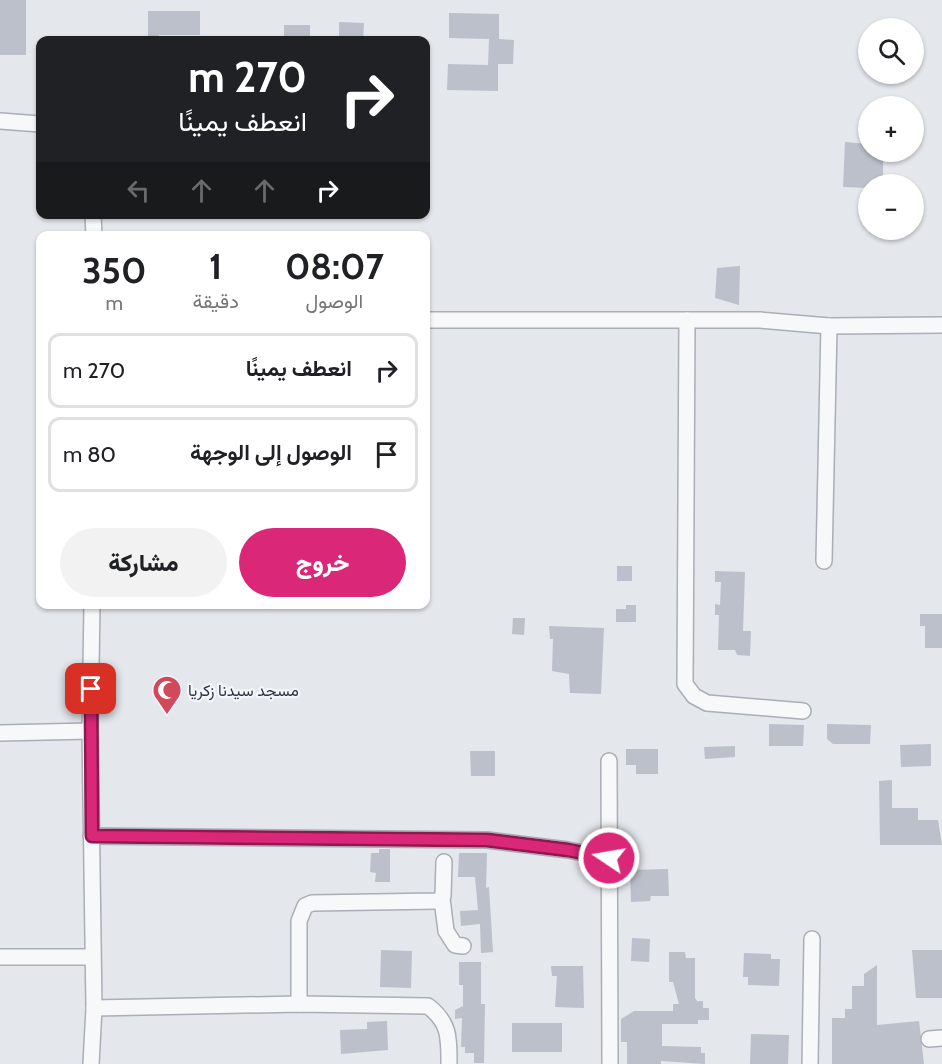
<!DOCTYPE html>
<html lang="ar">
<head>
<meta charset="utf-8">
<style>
	:root { --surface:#fff; --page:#f2f2f2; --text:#202124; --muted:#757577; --line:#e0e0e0; --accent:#db2777 }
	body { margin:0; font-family:Cabin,Vazirmatn,sans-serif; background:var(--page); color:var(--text); direction:rtl; height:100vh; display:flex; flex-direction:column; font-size:22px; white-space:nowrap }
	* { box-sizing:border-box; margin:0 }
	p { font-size:20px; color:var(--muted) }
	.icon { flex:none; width:33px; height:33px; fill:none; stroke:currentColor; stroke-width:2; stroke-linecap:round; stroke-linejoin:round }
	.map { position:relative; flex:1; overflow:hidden; direction:ltr }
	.side { position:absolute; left:36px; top:231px; width:394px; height:378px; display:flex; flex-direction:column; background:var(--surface); border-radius:12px; box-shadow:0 2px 4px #0004; direction:rtl }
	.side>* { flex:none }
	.hud { position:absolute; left:36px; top:36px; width:394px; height:183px; border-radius:12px; box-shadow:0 2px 4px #0004; direction:rtl; background:#202124; color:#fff; overflow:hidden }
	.tools { position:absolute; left:858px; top:18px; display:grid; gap:12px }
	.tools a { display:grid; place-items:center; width:66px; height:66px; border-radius:50%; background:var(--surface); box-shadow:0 2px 4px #0004; font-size:30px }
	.pin { position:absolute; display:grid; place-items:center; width:51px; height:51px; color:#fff; margin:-26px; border-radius:12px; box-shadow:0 3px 9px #0006 }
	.me { position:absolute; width:66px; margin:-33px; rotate:282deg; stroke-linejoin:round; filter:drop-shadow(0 0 4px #0008) }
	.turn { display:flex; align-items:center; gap:21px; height:126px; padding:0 24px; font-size:27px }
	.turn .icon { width:78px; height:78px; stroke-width:2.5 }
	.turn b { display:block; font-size:42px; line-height:51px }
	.lanes { display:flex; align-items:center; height:57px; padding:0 24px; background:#0003; justify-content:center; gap:30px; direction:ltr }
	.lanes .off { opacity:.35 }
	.eta { display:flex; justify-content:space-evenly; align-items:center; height:102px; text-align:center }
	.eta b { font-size:36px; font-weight:800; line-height:42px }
	.cta { display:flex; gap:12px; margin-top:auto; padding:12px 24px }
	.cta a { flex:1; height:69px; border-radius:36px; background:var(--accent); color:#fff; font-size:24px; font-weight:800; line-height:69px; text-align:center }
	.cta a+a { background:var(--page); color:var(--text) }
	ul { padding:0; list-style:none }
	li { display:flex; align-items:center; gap:18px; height:75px; margin:0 12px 9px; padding:0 12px; border:3px solid var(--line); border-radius:12px }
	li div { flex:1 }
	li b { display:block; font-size:22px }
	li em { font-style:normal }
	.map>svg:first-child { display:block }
	.building { fill:#bbc0ca }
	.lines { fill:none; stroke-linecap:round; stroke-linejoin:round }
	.minor-casing { stroke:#a9aeb7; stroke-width:18 }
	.minor { stroke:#f7f8fa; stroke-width:15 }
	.route-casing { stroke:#8e194d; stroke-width:15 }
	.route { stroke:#db2777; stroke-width:10 }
	.labels { text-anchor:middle; stroke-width:4.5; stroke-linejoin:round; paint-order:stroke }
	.poi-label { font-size:16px; fill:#2b3445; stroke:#f4f6f9; text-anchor:start }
</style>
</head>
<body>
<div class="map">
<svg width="942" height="1064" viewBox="0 0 942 1064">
	<rect width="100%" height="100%" fill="#e4e7ec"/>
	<!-- building -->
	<g class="building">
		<rect x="0" y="0" width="26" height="55"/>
		<path d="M148,11H200V35H159V40H148Z"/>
		<path d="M449,13L499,14V39L514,40L513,64H498V91L447,90L448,64L488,65L489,39L449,38Z"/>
		<path d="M339,22L364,23L363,40H339Z"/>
		<rect x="284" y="25" width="26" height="15"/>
		<path d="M845,142L868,144V152H883V184H868V188L843,187Z"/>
		<path d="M740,266L739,305L715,298L717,268Z"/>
		<rect x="617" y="566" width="15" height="15"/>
		<path d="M715,571L745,572L743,631H751L750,656L737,655L735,650H718L719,615H715V604L720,605L721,582H715Z"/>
		<path d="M626,605H636V622H616V609H626Z"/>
		<path d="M920,614H942V648H925V626H920Z"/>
		<path d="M513,618H525L524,635L512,634Z"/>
		<path d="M549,626L604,628L601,694L570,693L569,674L552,671L553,639H550Z"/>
		<path d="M769,724L804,725L803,746H769Z"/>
		<path d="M827,724L871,725L870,744H833L827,739Z"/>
		<path d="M931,744V766L901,767L900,745Z"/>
		<path d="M735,746V757L705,759L704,747Z"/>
		<path d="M626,749H658V774H636V765H626Z"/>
		<path d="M470,751H495V776H471Z"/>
		<path d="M892,780V808H918V820H938L942,845H880L879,781Z"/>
		<path d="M379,849H390V882H375L376,873L370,872L371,853H379Z"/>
		<path d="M459,853H487L486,888L489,887L493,952L481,953L480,924L461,926L460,911L478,910L475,877H458Z"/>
		<path d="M668,869L669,896H651L650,901L631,902L630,870Z"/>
		<path d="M632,938L650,939L649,962L631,961Z"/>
		<path d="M381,950L412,951L411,988L380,987Z"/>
		<path d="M912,950H942V998H916Z"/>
		<path d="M669,952H685L686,958H695V998L697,1001H703V1008H709V1020H698V1024H662V1046L701,1047V1053H705V1064L661,1061V1064H627V1042H621V1019L634,1011H673V1004H679L673,982H669Z"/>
		<path d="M744,953L771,954V959H780L779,986L748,985V977H743Z"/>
		<path d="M459,962H481V1004H485L484,1063H474V1053H465V1047H461L462,1018L455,1019V1010L463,1006V985H459Z"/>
		<path d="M877,965V1025L919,1021L924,1064H832V1018H845V1009H852V986H864V974Z"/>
		<path d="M551,966H583L584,1008L555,1007L557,976H552Z"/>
		<path d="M387,1021L388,1050L341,1054L340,1030L367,1029V1022Z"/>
		<rect x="512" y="1023" width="50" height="29"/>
		<path d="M751,1034L789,1035L788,1064H750Z"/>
	</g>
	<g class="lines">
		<!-- minor casing -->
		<g class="minor-casing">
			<g id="minor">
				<path d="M0,121L40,124"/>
				<path d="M93,214L94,236"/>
				<path d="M426,320H760L829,326L942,325"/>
				<path d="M687,320L685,684L694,696L707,703L803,711"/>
				<path d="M824,561L829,326"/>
				<path d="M0,733L90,731"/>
				<path d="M609,761L610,1064"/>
				<path d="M91,836L487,840L568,850L609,858"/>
				<path d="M442,899L446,931L455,945L463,946"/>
				<path d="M0,957H92"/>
				<path d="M299,1004V921L305,906L312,903L438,901L443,896L444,862"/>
				<path d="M94,1008L299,1004L428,1006C450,1023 449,1038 449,1064"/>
				<path d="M929,1039L942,1038"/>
				<path d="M91,1064L94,1008L90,731L92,604"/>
				<path d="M810,1064L812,939"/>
			</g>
		</g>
		<!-- minor -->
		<use href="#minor" class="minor"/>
	</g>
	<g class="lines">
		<!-- route casing -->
		<g class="route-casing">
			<path id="route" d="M91,689L92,836L487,840L568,850L609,858"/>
		</g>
		<!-- route -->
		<use href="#route" class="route"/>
	</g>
	<!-- icons -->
	<defs>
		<g id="mosque-pin" transform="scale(1.5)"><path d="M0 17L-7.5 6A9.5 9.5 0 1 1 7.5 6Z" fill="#d1495b" stroke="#f4f6f9"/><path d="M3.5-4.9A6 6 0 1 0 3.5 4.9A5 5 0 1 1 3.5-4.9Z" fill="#fff"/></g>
	</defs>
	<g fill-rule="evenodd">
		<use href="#mosque-pin" x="167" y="690"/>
	</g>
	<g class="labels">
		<!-- poi labels -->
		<g class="poi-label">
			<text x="188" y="696">مسجد سيدنا زكريا</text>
		</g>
	</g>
</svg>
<div class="tools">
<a><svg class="icon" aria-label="search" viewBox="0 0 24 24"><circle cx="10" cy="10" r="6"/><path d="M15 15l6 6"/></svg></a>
<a>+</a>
<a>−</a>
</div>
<div class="pin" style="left:91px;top:689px;background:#d93025"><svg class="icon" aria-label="arrive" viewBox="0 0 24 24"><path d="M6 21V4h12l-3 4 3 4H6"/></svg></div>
<svg class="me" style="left:609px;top:858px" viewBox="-20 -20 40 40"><circle r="17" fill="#db2777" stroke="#fff" stroke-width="3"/><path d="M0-11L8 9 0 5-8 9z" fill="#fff"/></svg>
<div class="hud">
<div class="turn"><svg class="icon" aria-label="right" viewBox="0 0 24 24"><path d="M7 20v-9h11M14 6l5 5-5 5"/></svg><div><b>270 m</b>انعطف يمينًا</div></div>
<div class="lanes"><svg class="icon off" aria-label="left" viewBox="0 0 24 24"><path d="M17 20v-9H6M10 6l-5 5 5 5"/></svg><svg class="icon off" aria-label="ahead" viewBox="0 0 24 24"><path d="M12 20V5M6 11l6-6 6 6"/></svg><svg class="icon off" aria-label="ahead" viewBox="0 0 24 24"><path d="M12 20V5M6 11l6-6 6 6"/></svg><svg class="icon" aria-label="right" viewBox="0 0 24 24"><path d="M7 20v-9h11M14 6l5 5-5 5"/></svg></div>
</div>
<section class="side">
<div class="eta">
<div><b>08:07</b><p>الوصول</p></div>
<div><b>1</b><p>دقيقة</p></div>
<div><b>350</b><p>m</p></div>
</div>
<ul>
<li><svg class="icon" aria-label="right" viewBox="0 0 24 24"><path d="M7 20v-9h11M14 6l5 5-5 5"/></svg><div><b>انعطف يمينًا</b></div><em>270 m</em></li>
<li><svg class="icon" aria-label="arrive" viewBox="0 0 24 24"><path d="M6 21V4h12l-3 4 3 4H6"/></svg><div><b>الوصول إلى الوجهة</b></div><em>80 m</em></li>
</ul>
<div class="cta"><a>خروج</a><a>مشاركة</a></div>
</section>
</div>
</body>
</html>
